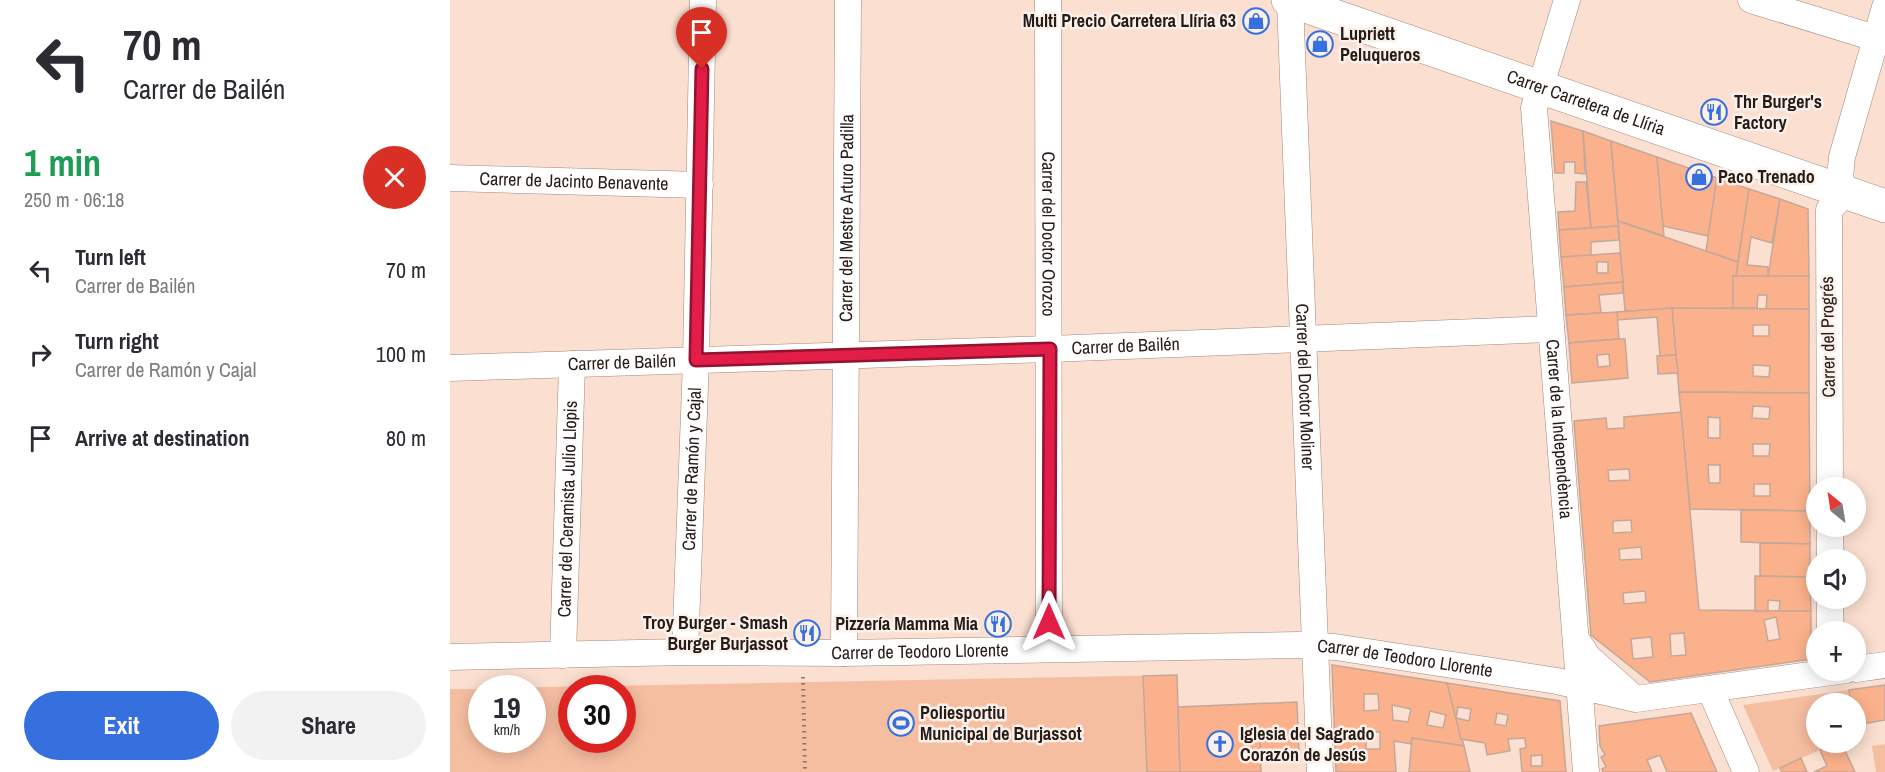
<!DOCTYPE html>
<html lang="en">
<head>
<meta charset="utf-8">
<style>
	:root { --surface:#fff; --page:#f2f2f3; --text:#2b2b33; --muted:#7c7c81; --accent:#3670df }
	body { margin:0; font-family:"Archivo Narrow",sans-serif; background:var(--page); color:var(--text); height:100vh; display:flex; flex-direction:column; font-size:22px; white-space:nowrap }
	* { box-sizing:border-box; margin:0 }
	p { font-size:20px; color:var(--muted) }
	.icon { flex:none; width:33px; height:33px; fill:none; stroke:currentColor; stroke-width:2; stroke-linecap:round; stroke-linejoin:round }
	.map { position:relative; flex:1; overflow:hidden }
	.details { display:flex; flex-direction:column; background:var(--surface); width:450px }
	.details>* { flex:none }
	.guide { background:#fff; color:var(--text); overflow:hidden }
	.needle { width:39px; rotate:330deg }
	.fabs { position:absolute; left:1356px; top:477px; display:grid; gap:12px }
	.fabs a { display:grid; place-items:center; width:60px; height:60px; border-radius:50%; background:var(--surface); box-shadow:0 3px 15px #0003; font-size:30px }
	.speed { position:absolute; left:18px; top:675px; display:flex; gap:12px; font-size:30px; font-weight:700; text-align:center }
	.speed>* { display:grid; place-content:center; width:78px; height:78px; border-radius:50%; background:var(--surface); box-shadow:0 3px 15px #0003; line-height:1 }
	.speed small { font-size:15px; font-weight:400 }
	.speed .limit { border:9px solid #d22; background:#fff; color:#111 }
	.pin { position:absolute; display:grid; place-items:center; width:51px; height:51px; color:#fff; margin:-62px -26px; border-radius:50% 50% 50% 0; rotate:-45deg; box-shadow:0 0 6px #0007 }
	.pin .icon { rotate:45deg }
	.me { position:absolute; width:66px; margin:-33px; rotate:0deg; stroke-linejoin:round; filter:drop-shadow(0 0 4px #0008) }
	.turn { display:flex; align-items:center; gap:21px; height:126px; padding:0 24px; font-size:27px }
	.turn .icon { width:78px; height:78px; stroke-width:2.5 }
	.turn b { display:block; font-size:42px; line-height:51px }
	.round { display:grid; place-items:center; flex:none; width:63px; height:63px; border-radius:32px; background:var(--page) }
	.summary { display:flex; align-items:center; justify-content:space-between; height:102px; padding:0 24px }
	h1 { font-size:36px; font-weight:700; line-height:45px; color:#1e9e55 }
	.button { display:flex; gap:12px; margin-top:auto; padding:12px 24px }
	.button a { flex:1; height:69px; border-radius:36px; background:var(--accent); color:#fff; font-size:24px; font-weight:700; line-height:69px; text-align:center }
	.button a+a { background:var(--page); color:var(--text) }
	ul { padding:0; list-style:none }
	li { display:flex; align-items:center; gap:18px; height:84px; padding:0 24px }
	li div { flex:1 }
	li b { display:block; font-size:22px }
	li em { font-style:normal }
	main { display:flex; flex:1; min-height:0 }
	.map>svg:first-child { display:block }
	.green { fill:#f6bea1; fill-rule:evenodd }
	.building { fill:#fbb28c; stroke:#c3a89a; stroke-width:1.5; fill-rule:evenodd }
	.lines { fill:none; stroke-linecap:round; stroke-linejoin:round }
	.minor-casing { stroke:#a1887a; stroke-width:27 }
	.tertiary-casing { stroke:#a1887a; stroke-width:34 }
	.path { stroke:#87756c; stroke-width:4; stroke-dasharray:1.5 4.5; stroke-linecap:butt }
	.minor { stroke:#fff; stroke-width:26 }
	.tertiary { stroke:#fff; stroke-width:33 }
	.route-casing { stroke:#92132f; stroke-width:15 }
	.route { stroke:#e11d48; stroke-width:10 }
	.labels { text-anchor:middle; stroke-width:5; stroke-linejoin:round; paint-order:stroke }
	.poi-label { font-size:18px; font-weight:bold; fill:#261c17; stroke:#fbf0ea; text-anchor:start }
	.street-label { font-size:18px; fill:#261c17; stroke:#fbf0ea }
</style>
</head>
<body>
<main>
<section class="details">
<div class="guide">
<div class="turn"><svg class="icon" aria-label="left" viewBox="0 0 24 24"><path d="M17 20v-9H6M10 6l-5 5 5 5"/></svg><div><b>70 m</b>Carrer de Bailén</div></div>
</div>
<div class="summary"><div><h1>1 min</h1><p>250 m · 06:18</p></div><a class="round" style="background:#d93025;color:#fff"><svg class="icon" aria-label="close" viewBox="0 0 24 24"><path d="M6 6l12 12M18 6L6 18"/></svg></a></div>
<ul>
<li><svg class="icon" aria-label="left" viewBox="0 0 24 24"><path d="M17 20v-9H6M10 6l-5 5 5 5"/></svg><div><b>Turn left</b><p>Carrer de Bailén</p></div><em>70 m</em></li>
<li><svg class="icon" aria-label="right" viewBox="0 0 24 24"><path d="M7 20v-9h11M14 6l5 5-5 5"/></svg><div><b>Turn right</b><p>Carrer de Ramón y Cajal</p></div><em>100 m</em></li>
<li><svg class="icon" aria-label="arrive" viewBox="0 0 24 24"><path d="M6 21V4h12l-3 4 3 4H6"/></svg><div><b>Arrive at destination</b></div><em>80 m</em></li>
</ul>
<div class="button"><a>Exit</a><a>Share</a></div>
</section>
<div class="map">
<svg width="1435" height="772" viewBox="0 0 1435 772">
	<rect width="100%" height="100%" fill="#fbdfd0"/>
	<!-- green -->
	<g class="green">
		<path d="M727,675L730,772H0V689H31L32,740H82V688H47ZM122,688H172V740H122Z"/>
		<path d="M1399,690L1401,703L1366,704V742L1385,743L1323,771L1293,705Z"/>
		<path d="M1435,744V772H1426L1422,746Z"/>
	</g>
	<!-- building -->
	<g class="building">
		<path d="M1101,121L1133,131L1135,174L1125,173V162H1114V173H1105Z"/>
		<path d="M1133,131L1161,141L1168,226L1141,228Z"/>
		<path d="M1161,141L1207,157L1214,236L1168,221Z"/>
		<path d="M1207,157L1267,178L1258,236L1213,226Z"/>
		<path d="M1267,178L1299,189L1288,262L1256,251Z"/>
		<path d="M1126,182H1136L1141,228L1109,230L1108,212L1125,211Z"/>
		<path d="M1299,189L1330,199L1322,243L1301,237L1297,265L1318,267V277L1286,276Z"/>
		<path d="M1330,199L1358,209L1359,276L1318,277Z"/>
		<path d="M1168,221L1288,262L1286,276H1283V308L1175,311Z"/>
		<path d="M1168,226L1169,240L1141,242V256L1111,257L1109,230Z"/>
		<path d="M1170,253L1173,282L1114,287L1111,257ZM1147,262H1158V273H1147Z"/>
		<path d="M1283,276H1359V309H1316L1317,295H1308L1307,308H1283Z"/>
		<path d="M1173,282V293L1149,295L1151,313L1116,315L1114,287Z"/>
		<path d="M1222,308L1359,309V393L1229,392ZM1303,325H1319V336H1303ZM1303,365L1320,366L1319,377L1303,376Z"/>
		<path d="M1222,308L1226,355L1210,356L1207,317L1167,320V312Z"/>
		<path d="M1167,312L1169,339L1119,343L1116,315Z"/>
		<path d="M1169,339H1175L1178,378L1122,383L1119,343ZM1159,354L1160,366L1148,367L1147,355Z"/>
		<path d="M1226,355L1228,373L1208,374L1207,356Z"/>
		<path d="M1229,392L1359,393L1360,511L1240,509ZM1303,406L1320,407L1319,419L1302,418ZM1258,417L1270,418V438H1258ZM1303,444H1320L1319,456H1303ZM1258,465H1270V483H1259ZM1304,484H1320V496H1304Z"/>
		<path d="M1231,412L1249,610L1361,611V659L1200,682L1141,635L1124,421L1156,418L1157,429L1174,428V417ZM1179,469L1180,480L1159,481L1158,470ZM1181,520L1182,532L1163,533V521ZM1191,547L1192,559L1170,560L1169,549ZM1195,591L1196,602L1174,604L1173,593ZM1326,617L1330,639L1318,641L1314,620ZM1234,633L1236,655L1221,656L1220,634ZM1201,637L1203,657L1183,659L1181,639Z"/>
		<path d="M1291,510L1360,511V544L1291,542Z"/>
		<path d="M1310,543L1360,544V577L1310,576Z"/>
		<path d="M1305,576L1360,577L1361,611H1329L1330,601L1318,600V611H1305Z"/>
		<path d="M882,665L997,683L1014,746L962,738L961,744L944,741L946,772H886ZM914,694H928L929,710L914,711ZM942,705L961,709L958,722L943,720ZM980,711L996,715L993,728L977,725ZM916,732H930V749H916Z"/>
		<path d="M727,675L730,772H697L693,676Z"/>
		<path d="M997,683L1110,701L1116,772H1072L1070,749L1076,748L1075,738L1058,739L1060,751L1037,755L1035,743L1011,739ZM1008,707L1021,709L1019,721L1006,718ZM1047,713L1058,715L1056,726L1045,724ZM1092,755V766H1081V756Z"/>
		<path d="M1435,685V720L1406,725V704H1401L1399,690Z"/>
		<path d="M847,702L848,732L810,734L811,772H730L728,707Z"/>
		<path d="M1241,713L1267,772H1217L1210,755L1197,760L1202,772H1153L1152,769L1156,767L1151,757L1155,755L1150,746L1149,726Z"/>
		<path d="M848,732L849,752L811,754L810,734Z"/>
		<path d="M962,738L1014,746L1020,772H959Z"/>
		<path d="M1385,742H1391L1405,772H1364L1377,766L1370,750Z"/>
		<path d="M1351,758L1357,772H1332L1330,768Z"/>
	</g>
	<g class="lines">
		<!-- minor casing -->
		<g class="minor-casing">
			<g id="minor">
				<path id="s1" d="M598,0L599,649"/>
				<path id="s2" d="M1117,0L1084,108L1136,772"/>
				<path d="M1301,0L1435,41"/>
				<path id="s3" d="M840,1L870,772"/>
				<path id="s4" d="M0,178L250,185"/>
				<path id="s5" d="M0,368L600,349L1101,329"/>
				<path d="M1380,488L1379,210L1395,193L1390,177L1392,157L1435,7"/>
				<path d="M1380,526V560"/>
				<path d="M1380,598V632"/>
				<path d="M1126,639L1138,657L1183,697"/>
				<path id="s6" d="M235,652L246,360L253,0"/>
				<path id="s7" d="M394,653L398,0"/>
				<path id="s8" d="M113,655L122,364"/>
				<path id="s9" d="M0,657L235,652L394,653L848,645L885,647L1107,681L1186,699L1396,670"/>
				<path d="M1406,669L1435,665"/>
				<path d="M1260,689L1296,772"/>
			</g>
		</g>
		<!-- tertiary casing -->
		<g class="tertiary-casing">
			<g id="tertiary">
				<path id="s10" d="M838,0L1435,206"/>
			</g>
		</g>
		<!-- path -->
		<path class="path" d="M353,677L355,772"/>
		<!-- minor -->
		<use href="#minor" class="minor"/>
		<!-- tertiary -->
		<use href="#tertiary" class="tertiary"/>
	</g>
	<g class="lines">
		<!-- route casing -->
		<g class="route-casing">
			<path id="route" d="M252,69L246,360L600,349L599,622"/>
		</g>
		<!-- route -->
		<use href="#route" class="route"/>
	</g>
	<!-- icons -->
	<defs>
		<g id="shop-ring" transform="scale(1.35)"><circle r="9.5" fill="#fbf0ea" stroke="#3670df" stroke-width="1.5"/><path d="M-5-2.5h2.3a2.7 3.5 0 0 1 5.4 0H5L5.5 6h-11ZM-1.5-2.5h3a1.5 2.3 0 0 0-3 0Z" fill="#3670df"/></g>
		<g id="restaurant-ring" transform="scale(1.35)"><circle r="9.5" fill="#fbf0ea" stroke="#3670df" stroke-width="1.5"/><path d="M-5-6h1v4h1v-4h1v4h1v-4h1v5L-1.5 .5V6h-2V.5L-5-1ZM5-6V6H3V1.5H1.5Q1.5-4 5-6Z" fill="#3670df"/></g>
		<g id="stadium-ring" transform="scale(1.35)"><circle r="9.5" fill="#fbf0ea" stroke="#3670df" stroke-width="1.5"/><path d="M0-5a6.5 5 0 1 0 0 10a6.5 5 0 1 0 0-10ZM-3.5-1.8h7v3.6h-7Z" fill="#3670df"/></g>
		<g id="church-ring" transform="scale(1.35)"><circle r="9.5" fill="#fbf0ea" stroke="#3670df" stroke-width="1.5"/><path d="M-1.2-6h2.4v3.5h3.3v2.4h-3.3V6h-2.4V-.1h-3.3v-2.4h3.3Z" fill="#3670df"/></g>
	</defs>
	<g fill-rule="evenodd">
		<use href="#shop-ring" x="806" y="21"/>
		<use href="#shop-ring" x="870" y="44"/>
		<use href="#restaurant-ring" x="1264" y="112"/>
		<use href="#shop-ring" x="1249" y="177"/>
		<use href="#restaurant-ring" x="548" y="624"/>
		<use href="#restaurant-ring" x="357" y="633"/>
		<use href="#stadium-ring" x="451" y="723"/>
		<use href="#church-ring" x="770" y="744"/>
	</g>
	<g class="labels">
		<!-- poi labels -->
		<g class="poi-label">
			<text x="786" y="27" text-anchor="end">Multi Precio Carretera Llíria 63</text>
			<text x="890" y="40">Lupriett<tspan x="890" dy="21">Peluqueros</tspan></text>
			<text x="1284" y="108">Thr Burger's<tspan x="1284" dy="21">Factory</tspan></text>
			<text x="1268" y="183">Paco Trenado</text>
			<text x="338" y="629" text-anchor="end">Troy Burger - Smash<tspan x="338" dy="21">Burger Burjassot</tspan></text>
			<text x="528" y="630" text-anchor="end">Pizzería Mamma Mia</text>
			<text x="470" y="719">Poliesportiu<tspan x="470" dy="21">Municipal de Burjassot</tspan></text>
			<text x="790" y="740">Iglesia del Sagrado<tspan x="790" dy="21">Corazón de Jesús</tspan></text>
		</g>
		<!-- street labels -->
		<g class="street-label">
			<text dy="6" stroke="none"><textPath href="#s10" startOffset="315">Carrer Carretera de Llíria</textPath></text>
			<text dy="6" stroke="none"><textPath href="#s4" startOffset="124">Carrer de Jacinto Benavente</textPath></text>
			<text dy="6" stroke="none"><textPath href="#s7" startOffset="435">Carrer del Mestre Arturo Padilla</textPath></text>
			<text dy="6" stroke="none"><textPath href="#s1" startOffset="234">Carrer del Doctor Orozco</textPath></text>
			<text transform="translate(1378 337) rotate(-91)" y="6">Carrer del Progrés</text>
			<text dy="6" stroke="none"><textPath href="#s5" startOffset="676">Carrer de Bailén</textPath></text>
			<text dy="6" stroke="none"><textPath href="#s5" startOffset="172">Carrer de Bailén</textPath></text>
			<text dy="6" stroke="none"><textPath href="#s3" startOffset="386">Carrer del Doctor Moliner</textPath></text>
			<text dy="6" stroke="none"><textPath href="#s2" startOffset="435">Carrer de la Independència</textPath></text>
			<text dy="6" stroke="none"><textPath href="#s6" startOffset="183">Carrer de Ramón y Cajal</textPath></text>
			<text dy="6" stroke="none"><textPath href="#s8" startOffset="146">Carrer del Ceramista Julio Llopis</textPath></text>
			<text dy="6" stroke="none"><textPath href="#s9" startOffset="470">Carrer de Teodoro Llorente</textPath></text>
			<text dy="6" stroke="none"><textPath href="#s9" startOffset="956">Carrer de Teodoro Llorente</textPath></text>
		</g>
	</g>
</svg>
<div class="fabs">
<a><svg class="needle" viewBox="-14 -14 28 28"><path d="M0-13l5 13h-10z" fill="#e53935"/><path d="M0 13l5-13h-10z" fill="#7c7c81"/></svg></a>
<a><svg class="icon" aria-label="sound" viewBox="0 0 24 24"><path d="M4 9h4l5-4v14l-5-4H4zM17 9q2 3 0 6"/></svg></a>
<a>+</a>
<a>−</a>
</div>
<div class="speed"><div>19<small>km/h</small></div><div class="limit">30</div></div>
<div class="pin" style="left:252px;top:69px;background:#d93025"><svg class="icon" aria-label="arrive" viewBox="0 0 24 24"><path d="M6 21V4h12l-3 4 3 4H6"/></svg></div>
<svg class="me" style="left:599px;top:622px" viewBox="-20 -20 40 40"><path d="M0-17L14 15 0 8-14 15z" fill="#e11d48" stroke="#fff" stroke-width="4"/></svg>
</div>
</main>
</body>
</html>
